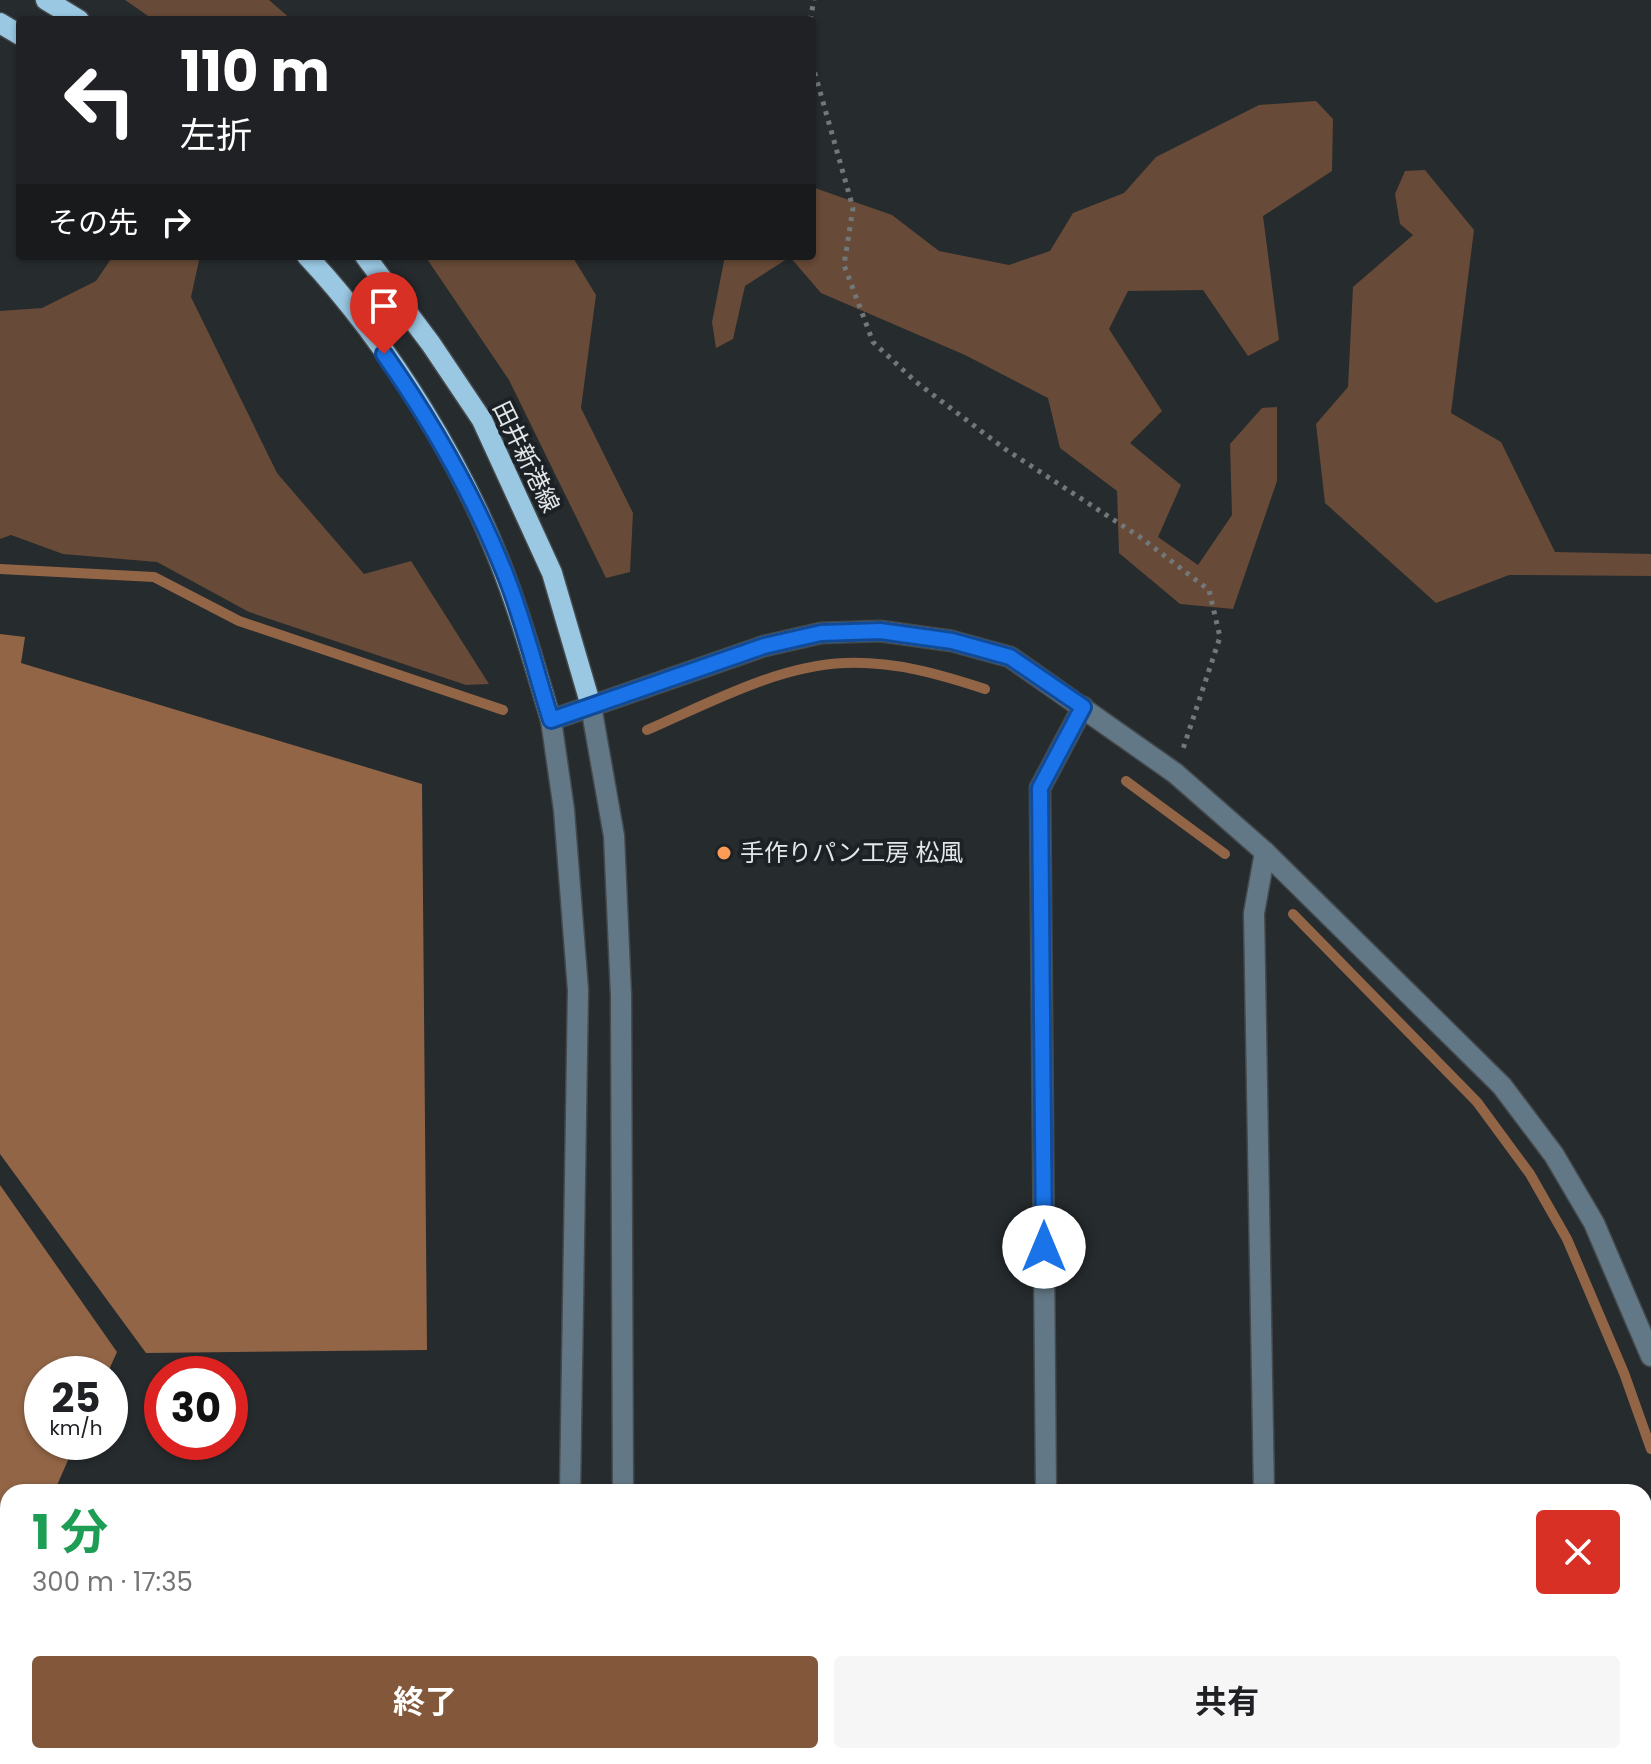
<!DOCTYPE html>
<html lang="ja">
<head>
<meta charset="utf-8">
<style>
	:root { --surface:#fff; --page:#f6f6f6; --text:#202124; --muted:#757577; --accent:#83583a }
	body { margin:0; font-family:Poppins,"Noto Sans JP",sans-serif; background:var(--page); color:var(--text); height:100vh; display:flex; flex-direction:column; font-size:30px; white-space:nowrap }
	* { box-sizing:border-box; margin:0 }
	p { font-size:26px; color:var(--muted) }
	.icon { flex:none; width:44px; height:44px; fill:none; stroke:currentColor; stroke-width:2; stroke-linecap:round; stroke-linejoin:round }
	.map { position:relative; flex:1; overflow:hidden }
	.panel { position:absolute; left:0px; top:1484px; width:1652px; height:280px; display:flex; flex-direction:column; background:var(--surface); border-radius:24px 24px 0 0; box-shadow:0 2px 6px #0004 }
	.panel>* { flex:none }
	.guide { position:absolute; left:16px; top:16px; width:800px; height:244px; border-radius:8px; box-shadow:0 2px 6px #0004; background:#202124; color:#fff; overflow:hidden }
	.speed { position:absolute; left:24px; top:1356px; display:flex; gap:16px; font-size:40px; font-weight:700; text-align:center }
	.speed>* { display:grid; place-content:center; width:104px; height:104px; border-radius:50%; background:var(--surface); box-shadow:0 2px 6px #0004; line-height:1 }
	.speed small { font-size:20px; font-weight:400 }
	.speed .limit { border:12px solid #d22; background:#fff; color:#111 }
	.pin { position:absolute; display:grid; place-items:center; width:68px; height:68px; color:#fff; margin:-82px -34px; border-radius:50% 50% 50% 0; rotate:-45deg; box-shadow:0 0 8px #0007 }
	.pin .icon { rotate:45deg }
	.me { position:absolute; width:88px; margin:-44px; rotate:0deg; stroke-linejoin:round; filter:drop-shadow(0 0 6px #0008) }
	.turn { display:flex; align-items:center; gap:28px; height:168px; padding:0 32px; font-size:36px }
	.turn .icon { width:104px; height:104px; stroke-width:2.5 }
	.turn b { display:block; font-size:56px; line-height:68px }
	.then { display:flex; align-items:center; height:76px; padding:0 32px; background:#0003; gap:16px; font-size:30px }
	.round { display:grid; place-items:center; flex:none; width:84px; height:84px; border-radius:8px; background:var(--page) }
	.head { display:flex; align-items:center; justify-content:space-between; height:136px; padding:0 32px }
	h1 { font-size:48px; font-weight:700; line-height:60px; color:#1e9e55 }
	.cta { display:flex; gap:16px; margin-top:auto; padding:16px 32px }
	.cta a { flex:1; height:92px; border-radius:8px; background:var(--accent); color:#fff; font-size:32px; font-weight:700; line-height:92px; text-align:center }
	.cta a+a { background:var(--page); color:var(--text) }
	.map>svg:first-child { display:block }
	.built { fill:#2a363c }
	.green { fill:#674a37 }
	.water { fill:#926547 }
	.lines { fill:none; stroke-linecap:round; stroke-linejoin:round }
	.stream { stroke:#926547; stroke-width:10 }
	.minor-casing { stroke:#44494c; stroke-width:23 }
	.major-casing { stroke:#44494c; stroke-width:23 }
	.path { stroke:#727779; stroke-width:5; stroke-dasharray:4 6; stroke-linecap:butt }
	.minor { stroke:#637886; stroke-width:20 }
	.major { stroke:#9ac7e2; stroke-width:20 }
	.route-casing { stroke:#114b97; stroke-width:20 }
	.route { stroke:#1a73e8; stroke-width:14 }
	.poi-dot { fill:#fd9c56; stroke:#1c2125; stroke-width:3 }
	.labels { text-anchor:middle; stroke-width:8; stroke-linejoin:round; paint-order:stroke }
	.street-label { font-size:24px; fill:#e4e7e9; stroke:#1c2125 }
	.poi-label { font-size:24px; fill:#e4e7e9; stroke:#1c2125; text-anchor:start }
</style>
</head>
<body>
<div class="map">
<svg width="1651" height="1764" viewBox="0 0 1651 1764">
	<rect width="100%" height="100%" fill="#262b2e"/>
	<!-- built -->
	<path class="built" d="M95,1756H533V1764H91Z"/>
	<!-- green -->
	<g class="green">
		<path d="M125,0H269L292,20H154Z"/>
		<path d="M1316,101L1333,119L1332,171L1263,216L1279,340L1248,356L1203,290L1128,291L1109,329L1162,411L1130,443L1181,485L1158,537L1198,565L1232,515L1230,444L1262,408L1277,407V481L1233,609L1180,604L1119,553L1117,491L1060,448L1048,398L965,355L821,293L790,257L745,286L733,339L716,348L712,322L725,256H812V187L892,215L939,251L1009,265L1050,251L1073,213L1124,193L1156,157L1259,105Z"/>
		<path d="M1425,170L1474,230L1451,413L1501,442L1555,552L1651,554V576L1509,575L1436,603L1325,503L1316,424L1348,387L1353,287L1413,235L1400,224L1395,194L1405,171Z"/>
		<path d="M113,256H200L191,297L277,473L364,574L411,561L489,684L466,685L249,612L157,562L63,554L11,535L0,539V311L42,308L96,281Z"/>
		<path d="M425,256H572L596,295L581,408L633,513L630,572L606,578L509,380Z"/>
		<path d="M666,1756H1050L1053,1764H666Z"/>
	</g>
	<!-- water -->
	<g class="water">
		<path d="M0,634L25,637L21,663L422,784L427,1350L146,1353L0,1154Z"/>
		<path d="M0,1185L117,1352L107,1374H42V1442H76L54,1492H8V1592L0,1610Z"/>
		<path d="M747,1756H971L975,1764H747Z"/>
	</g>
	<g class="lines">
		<!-- stream -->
		<g class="stream">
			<path d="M0,569L154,577L239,621L503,710"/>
			<path d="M647,730C707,704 779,665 845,663C894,661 939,674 985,689"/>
			<path d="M1126,781L1225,854"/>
			<path d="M1293,914L1477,1102L1530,1174L1567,1239L1624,1373L1651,1449"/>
		</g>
		<!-- minor casing -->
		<g class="minor-casing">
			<g id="minor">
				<path d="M591,706L614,836L621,995L623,1492"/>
				<path d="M570,1492L578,990L564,810L551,720L764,646L821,633L880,631L952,641L1010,657L1175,773L1265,852L1502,1086L1554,1155L1594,1223L1651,1356"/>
				<path d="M1046,1492L1040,788L1083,707"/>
				<path d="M1264,1492L1254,913L1265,852"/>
				<path d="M1644,1583H1651"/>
				<path d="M578,1756V1764"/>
				<path d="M1092,1756L1095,1764"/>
				<path d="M1314,1756L1317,1764"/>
				<path d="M311,1764L315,1756"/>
				<path d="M630,1764V1756"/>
			</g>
		</g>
		<!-- major casing -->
		<g class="major-casing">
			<g id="major">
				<path d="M46,0L79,20"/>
				<path d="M0,23L20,35"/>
				<path d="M307,256C390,345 465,466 507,581C524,626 537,674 551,720"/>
				<path d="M365,256L431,344L482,420L552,573L591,706"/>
			</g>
		</g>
		<!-- path -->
		<g class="path">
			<path d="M810,20L814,0"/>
			<path d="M812,63L853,208L844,265L873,342L916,382L1005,449L1140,537L1209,590L1220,637L1183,749"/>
		</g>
		<!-- minor -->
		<use href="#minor" class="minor"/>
		<!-- major -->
		<use href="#major" class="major"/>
	</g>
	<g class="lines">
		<!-- route casing -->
		<g class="route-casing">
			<path id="route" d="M384,354C433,424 476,499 507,579C525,625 536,673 551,720L764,646L821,633L880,631L952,641L1010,657L1083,707L1040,788L1044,1247"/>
		</g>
		<!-- route -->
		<use href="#route" class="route"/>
	</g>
	<!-- markers -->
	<circle class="poi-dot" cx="724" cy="853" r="8"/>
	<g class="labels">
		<!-- street labels -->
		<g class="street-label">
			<text transform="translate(526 457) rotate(64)" y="8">田井新港線</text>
		</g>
		<!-- poi labels -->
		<g class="poi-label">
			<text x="740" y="861">手作りパン工房 松風</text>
		</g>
	</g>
</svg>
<div class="speed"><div>25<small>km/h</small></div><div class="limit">30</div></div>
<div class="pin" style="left:384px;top:354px;background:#d93025"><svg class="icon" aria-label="arrive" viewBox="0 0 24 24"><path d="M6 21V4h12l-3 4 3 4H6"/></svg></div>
<svg class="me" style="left:1044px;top:1247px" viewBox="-20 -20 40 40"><circle r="19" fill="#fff"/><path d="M0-13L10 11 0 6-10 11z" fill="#1a73e8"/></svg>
<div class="guide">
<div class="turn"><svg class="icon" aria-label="left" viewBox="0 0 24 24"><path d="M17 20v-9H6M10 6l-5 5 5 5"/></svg><div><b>110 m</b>左折</div></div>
<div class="then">その先<svg class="icon" aria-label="right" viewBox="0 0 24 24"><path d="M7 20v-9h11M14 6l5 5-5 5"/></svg></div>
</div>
<section class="panel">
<div class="head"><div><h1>1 分</h1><p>300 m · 17:35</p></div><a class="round" style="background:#d93025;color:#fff"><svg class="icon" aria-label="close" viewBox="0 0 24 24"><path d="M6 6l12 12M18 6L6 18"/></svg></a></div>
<div class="cta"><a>終了</a><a>共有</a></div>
</section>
</div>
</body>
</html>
